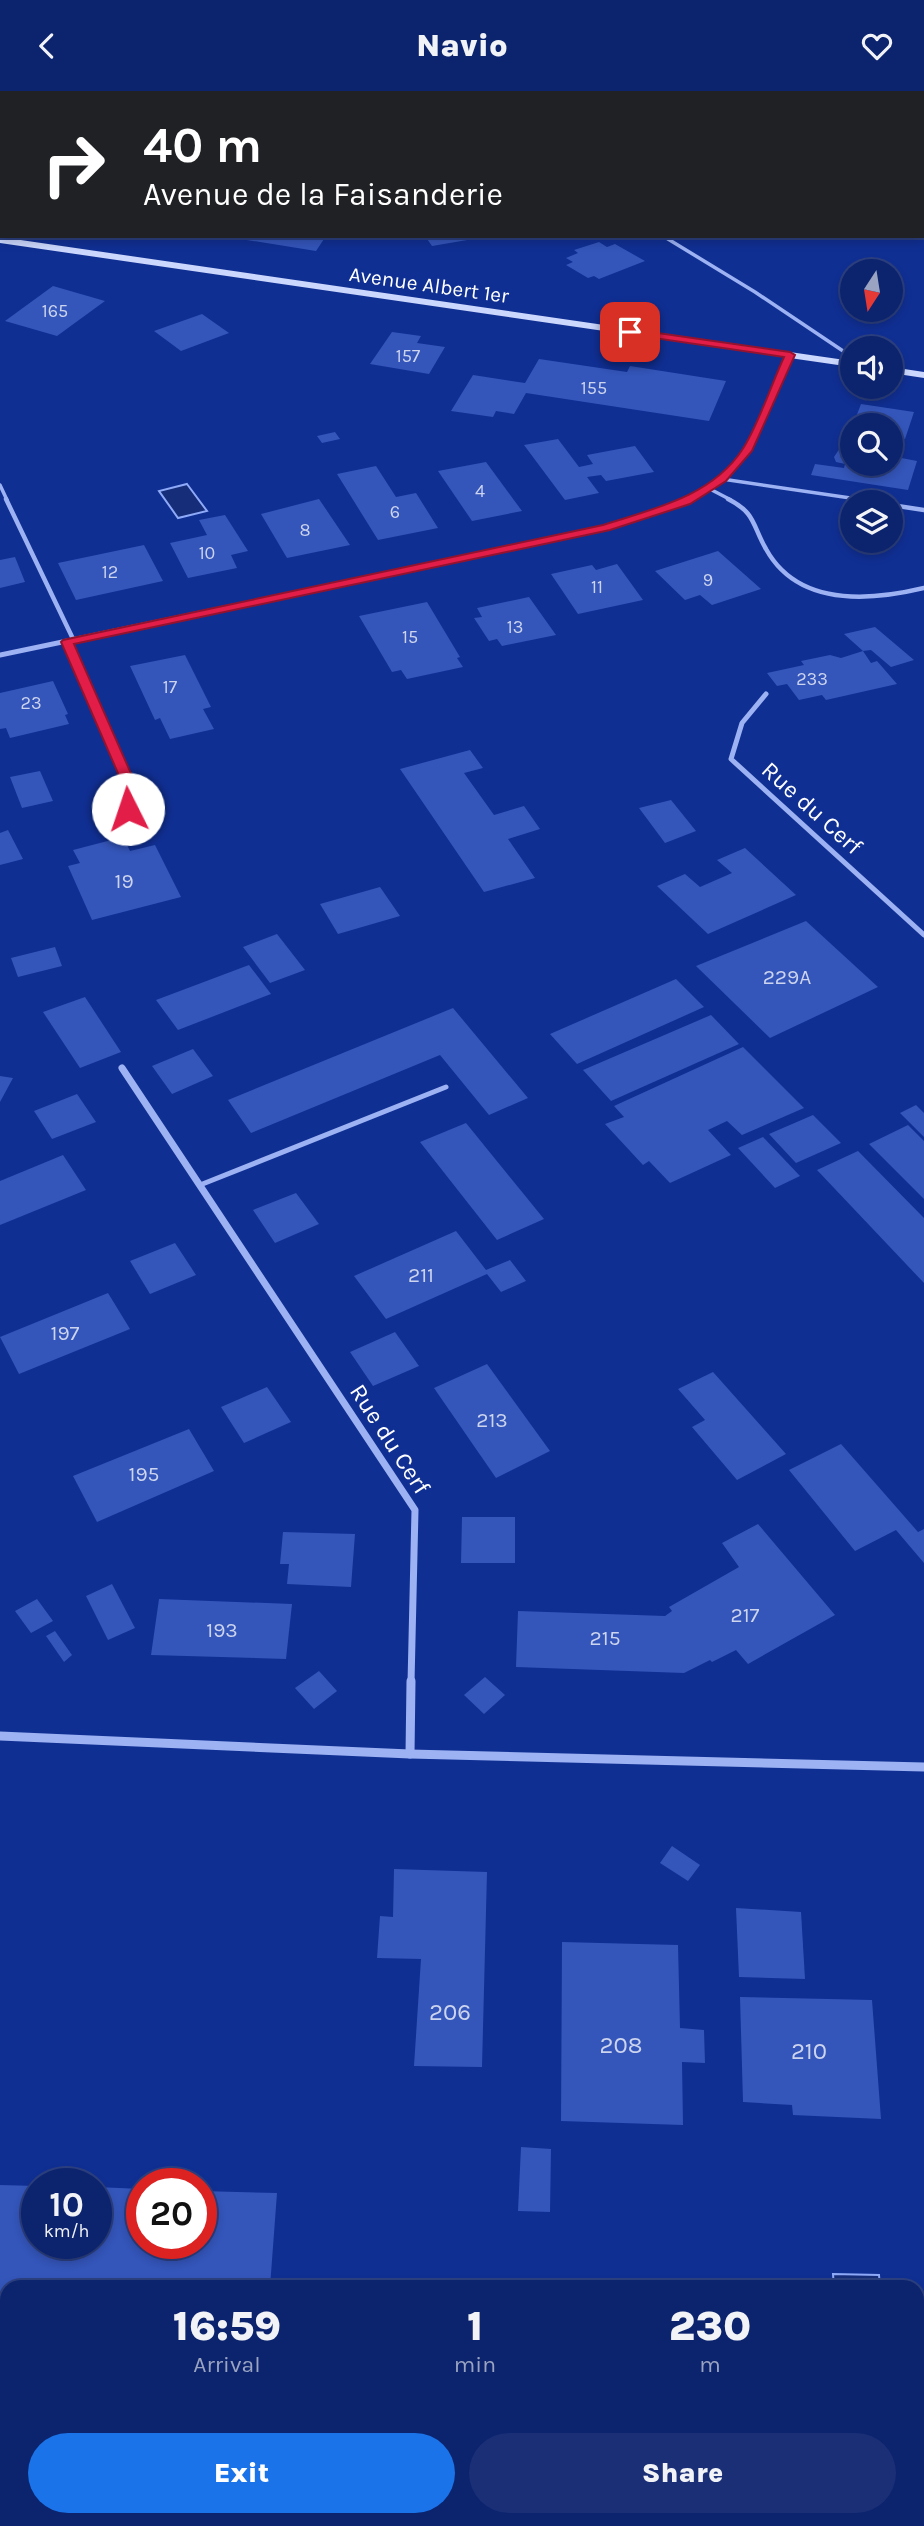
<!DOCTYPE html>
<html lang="en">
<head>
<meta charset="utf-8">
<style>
	:root { --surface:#0c236e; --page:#1a2f76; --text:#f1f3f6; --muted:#9aa4c2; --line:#2c4081; --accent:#1a73e8 }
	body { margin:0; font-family:Karla,sans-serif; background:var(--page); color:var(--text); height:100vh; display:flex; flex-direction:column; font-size:26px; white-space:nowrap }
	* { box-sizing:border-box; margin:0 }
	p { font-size:23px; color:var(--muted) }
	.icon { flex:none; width:38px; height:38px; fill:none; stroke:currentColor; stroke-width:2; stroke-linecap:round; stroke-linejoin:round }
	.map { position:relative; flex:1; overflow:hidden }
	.side { position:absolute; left:0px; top:2189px; width:924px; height:247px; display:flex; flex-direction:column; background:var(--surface); border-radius:21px 21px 0 0; box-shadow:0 4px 10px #0003,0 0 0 2px var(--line) }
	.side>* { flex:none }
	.hud { position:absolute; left:0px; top:0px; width:924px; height:147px; box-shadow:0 4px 10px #0003,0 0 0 2px var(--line); background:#202124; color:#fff; overflow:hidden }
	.needle { width:46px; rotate:192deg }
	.buttons { position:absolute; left:840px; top:168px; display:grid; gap:14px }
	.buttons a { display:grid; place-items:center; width:63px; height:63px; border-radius:50%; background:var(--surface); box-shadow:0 4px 10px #0003,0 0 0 2px var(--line); font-size:35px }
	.speed { position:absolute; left:21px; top:2077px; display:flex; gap:14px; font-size:35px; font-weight:700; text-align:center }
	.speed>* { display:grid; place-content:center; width:91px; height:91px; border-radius:50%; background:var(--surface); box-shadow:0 4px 10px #0003,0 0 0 2px var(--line); line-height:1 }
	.speed small { font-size:18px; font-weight:400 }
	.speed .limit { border:10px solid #d22; background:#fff; color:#111 }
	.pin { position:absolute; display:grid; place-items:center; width:60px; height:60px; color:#fff; margin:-30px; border-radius:14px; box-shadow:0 4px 10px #0006 }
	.me { position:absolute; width:77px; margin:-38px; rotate:356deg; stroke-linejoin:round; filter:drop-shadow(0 0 5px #0008) }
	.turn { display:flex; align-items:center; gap:24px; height:147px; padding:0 28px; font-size:32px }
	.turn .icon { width:91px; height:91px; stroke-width:2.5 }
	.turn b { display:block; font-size:49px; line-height:60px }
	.eta { display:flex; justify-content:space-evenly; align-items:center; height:119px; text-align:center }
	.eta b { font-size:42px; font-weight:800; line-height:49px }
	.button { display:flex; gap:14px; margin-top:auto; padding:14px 28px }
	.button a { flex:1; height:80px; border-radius:42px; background:var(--accent); color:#fff; font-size:28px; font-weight:800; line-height:80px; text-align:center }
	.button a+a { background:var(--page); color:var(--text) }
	header { display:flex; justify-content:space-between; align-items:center; height:91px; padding:0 28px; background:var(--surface); font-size:32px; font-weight:800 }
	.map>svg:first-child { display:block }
	.water { fill:#162d79; stroke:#8da9f7; stroke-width:2 }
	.building { fill:#3455ba }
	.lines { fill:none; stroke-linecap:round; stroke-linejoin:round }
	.service-far2 { stroke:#9cb2f3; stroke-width:3.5 }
	.service-far1 { stroke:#9cb2f3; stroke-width:4.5 }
	.service { stroke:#9cb2f3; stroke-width:5 }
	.minor-far3 { stroke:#9cb2f3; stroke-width:4.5 }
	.minor-far2 { stroke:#9cb2f3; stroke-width:5 }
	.minor-far1 { stroke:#9cb2f3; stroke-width:7 }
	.minor { stroke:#9cb2f3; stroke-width:9 }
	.secondary { fill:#cbd7fd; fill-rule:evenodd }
	.route { fill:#e11d48; stroke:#92132f; stroke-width:2 }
	.labels { text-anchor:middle; stroke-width:6; stroke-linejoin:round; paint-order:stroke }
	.far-number-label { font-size:18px; fill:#ccd4ee }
	.far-street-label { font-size:21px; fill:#fff; stroke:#102f93 }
	.number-label { font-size:21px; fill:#ccd4ee }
	.street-label { font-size:24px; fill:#fff; stroke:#102f93 }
	.near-number-label { font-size:24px; fill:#ccd4ee }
</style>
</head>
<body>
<header><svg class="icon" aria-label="back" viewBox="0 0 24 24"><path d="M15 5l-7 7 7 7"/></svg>Navio<svg class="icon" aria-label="heart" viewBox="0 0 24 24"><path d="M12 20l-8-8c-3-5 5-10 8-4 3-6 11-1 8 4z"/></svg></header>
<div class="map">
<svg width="924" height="2435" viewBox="0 0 924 2435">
	<rect width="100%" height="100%" fill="#102f93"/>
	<!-- water -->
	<g class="water">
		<path d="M187,393L207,420L178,427L159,400Z"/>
		<path d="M833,2183L879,2184L880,2196H834Z"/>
	</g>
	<!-- building -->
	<g class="building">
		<path d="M222,145H326L316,160Z"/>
		<path d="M425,145H479V147L432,155Z"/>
		<path d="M599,151L607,156L615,153L645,170L599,188L594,185L588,187L566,174L573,171L566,167L578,162L574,159Z"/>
		<path d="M53,195L105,210L57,245L5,230Z"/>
		<path d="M202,223L229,242L181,260L154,240Z"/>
		<path d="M392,241L421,245L417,252L445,256L429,283L370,273Z"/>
		<path d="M539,268L627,281L630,275L726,290L709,330L526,302L514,323L496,320L493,326L451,320L473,284L525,292Z"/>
		<path d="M861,313L914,321L905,348L891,346V334H853Z"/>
		<path d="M335,341L340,348L322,352L317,345Z"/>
		<path d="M558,348L579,376L593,373L587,364L635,355L654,381L606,390L601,384L587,386L599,402L565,409L524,354Z"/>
		<path d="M840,357L852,359V373H891V365L917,370L908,399L811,384L815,373L844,377L845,373L836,371L834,366Z"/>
		<path d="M486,371L522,420L472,430L438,380Z"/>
		<path d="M376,375L396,406L416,402L438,437L378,449L337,383Z"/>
		<path d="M319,408L350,454L287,467L261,423Z"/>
		<path d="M225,424L248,460L231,464L237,477L188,487L170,452L207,444L199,429Z"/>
		<path d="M144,454L163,490L76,509L58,472Z"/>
		<path d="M718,460L761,498L712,514L700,504L685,509L655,480Z"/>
		<path d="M15,466L25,491L0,497V469Z"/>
		<path d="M617,473L643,509L578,523L551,483L592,474L596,479Z"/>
		<path d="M529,506L556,544L502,555L497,548L489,550L474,527L482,526L477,517Z"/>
		<path d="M427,511L460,566L457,567L463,576L407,588L401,579L392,581L359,525Z"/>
		<path d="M875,536L914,569L891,576L871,559L863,560L844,543Z"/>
		<path d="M863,560L871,572L877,570L897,593L826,609L822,604L799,609L787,593L777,595L767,582L804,574L801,570L830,564L841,567Z"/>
		<path d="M185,564L211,616L203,618L214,638L170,648L160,627L155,629L130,575Z"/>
		<path d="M53,590L68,623L65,624L69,633L10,647L6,637L0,638V602Z"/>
		<path d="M470,659L483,677L464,682L494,724L524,715L540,738L508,748L535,787L484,801L400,678Z"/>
		<path d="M40,680L53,710L22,717L10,686Z"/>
		<path d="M671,709L696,740L665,752L639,717Z"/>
		<path d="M8,739L23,768L0,774V742Z"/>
		<path d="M123,746L130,760L155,754L181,806L92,829L68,775L80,772L73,759Z"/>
		<path d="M745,757L796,804L708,843L657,795L685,783L700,796L732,782L717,769Z"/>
		<path d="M380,796L400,825L338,843L320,813Z"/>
		<path d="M806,830L878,896L770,947L696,875Z"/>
		<path d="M277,843L305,879L270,892L243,856Z"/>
		<path d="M55,856L62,875L18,886L11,867Z"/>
		<path d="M249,874L271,903L178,939L156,909Z"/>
		<path d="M676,888L704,916L577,973L550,943Z"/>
		<path d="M85,906L121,961L80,977L43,921Z"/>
		<path d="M453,917L528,1007L489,1024L440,964L251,1042L228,1009Z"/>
		<path d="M711,924L739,953L611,1010L583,979Z"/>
		<path d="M743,956L804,1017L742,1044L727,1030L708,1039L731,1064L670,1092L649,1070L643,1074L605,1033L624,1026L614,1015Z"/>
		<path d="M193,958L213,985L172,1003L152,975Z"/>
		<path d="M0,985L13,987L0,1011Z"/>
		<path d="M77,1003L96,1031L52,1048L34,1020Z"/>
		<path d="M916,1014L924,1022V1046L900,1022Z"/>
		<path d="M813,1024L841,1052L796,1072L769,1043Z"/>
		<path d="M466,1032L544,1128L497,1149L420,1051Z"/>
		<path d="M908,1034L924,1050V1108L869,1053Z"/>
		<path d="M763,1046L800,1085L775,1097L738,1057Z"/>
		<path d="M858,1060L924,1127V1192L817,1079Z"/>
		<path d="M63,1064L86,1099L0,1134V1090Z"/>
		<path d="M296,1102L319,1133L275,1152L253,1119Z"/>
		<path d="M456,1140L486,1179L510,1169L526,1190L501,1201L487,1183L386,1228L354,1185Z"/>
		<path d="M175,1152L196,1184L150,1203L130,1170Z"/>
		<path d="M108,1202L130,1238L19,1283L0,1246Z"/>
		<path d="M395,1241L419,1275L373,1295L350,1261Z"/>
		<path d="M487,1273L550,1360L496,1387L434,1297Z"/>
		<path d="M713,1281L786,1363L737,1389L692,1336L705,1329L678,1298Z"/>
		<path d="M267,1296L291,1331L244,1352L221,1316Z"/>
		<path d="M189,1338L214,1380L97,1431L73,1385Z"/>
		<path d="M841,1353L918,1441L924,1438V1472L896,1439L855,1460L789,1379Z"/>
		<path d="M462,1426H515V1472H461Z"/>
		<path d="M758,1433L835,1524L748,1573L736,1559L712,1571L710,1569L684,1582L516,1576L518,1520L665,1525L672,1520L669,1516L739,1476L722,1452Z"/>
		<path d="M283,1441L355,1443L351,1496L287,1493L289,1473H280Z"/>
		<path d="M112,1493L135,1537L108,1549L86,1505Z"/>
		<path d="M37,1508L53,1530L31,1542L15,1520Z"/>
		<path d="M159,1508L292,1513L286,1568L151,1564Z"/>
		<path d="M55,1540L72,1564L64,1571L46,1545Z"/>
		<path d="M319,1580L337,1600L314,1618L295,1597Z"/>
		<path d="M485,1586L505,1604L484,1623L464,1604Z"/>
		<path d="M672,1755L700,1774L688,1790L660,1772Z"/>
		<path d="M394,1778L487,1781L482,1976L414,1975L421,1868L377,1867L380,1825L393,1826Z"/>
		<path d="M736,1817L801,1821L805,1888L739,1886Z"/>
		<path d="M562,1851L678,1854L680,1937L704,1939L705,1972L682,1971L683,2034L561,2030Z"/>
		<path d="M740,1906L872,1909L881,2028L793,2024L792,2014L743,2011Z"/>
		<path d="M521,2056L551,2058L550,2121L518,2120Z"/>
		<path d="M0,2094L37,2095V2152H96V2096L142,2098V2152H201V2100L277,2102L270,2196H7V2306L0,2305Z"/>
		<path d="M38,2429H251V2435H37Z"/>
	</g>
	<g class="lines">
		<!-- service-far2 -->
		<g class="service-far2">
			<path d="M663,145L755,201L852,266"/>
			<path d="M722,388L864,409"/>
			<path d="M0,394L7,409"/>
			<path d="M708,397L731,409"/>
		</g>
		<!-- service-far1 -->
		<g class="service-far1">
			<path d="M6,408L74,550"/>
			<path d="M728,408C756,422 752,434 766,458C798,516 870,510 924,497"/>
			<path d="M852,408L875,411"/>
			<path d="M891,414L924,419"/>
			<path d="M67,551L133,703L122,733"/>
		</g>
		<!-- service -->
		<path class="service" d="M200,1094L446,996"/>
		<!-- minor-far3 -->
		<g class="minor-far3">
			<path d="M122,2L124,0"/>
			<path d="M814,2L819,0"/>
			<path d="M0,144L2,142"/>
			<path d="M689,409L722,388L747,361L790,264"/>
		</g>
		<!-- minor-far2 -->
		<g class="minor-far2">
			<path d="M0,564L606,437L691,408"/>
			<path d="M766,603L742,632L731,668L924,844"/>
		</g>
		<!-- minor-far1 -->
		<path class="minor-far1" d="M122,977L415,1419L411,1592"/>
		<!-- minor -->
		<g class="minor">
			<path d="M0,1645L410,1663L924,1676"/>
			<path d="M410,1663L411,1590"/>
		</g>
		<!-- secondary -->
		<g class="secondary">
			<path d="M0,146L852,270V276L0,152Z"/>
			<path d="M891,276L924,281V287L891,282Z"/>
		</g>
	</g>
	<!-- route -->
	<path class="route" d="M630,238L790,261L795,264L752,360L726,390L690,413L610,439L74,553L140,703L133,721H123L121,718L127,703L61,551L63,549L603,434C652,418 711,406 742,359C758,335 771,294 784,266L626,243V239Z"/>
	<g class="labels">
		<!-- far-number labels -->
		<g class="far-number-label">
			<text x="55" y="226">165</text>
			<text x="408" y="271">157</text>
			<text x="594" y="303">155</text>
			<text x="480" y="406">4</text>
			<text x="395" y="427">6</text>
			<text x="305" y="445">8</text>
			<text x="207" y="468">10</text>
			<text x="110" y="487">12</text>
			<text x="708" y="495">9</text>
			<text x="597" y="502">11</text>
			<text x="515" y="542">13</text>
			<text x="410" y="552">15</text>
			<text x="812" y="594">233</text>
			<text x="170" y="602">17</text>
			<text x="31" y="618">23</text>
		</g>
		<!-- far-street labels -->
		<g class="far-street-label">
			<text transform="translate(429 194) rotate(8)" y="7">Avenue Albert 1er</text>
		</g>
		<!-- number labels -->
		<g class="number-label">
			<text x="124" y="797">19</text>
			<text x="787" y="893">229A</text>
			<text x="421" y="1191">211</text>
			<text x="65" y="1249">197</text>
			<text x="492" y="1336">213</text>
			<text x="144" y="1390">195</text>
			<text x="745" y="1531">217</text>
			<text x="222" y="1546">193</text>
			<text x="605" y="1554">215</text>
		</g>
		<!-- street labels -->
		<g class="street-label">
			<text transform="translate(812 717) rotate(42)" y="8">Rue du Cerf</text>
			<text transform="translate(390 1348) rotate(57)" y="8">Rue du Cerf</text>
		</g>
		<!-- near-number labels -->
		<g class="near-number-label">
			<text x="450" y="1929">206</text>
			<text x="621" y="1962">208</text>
			<text x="809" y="1968">210</text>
		</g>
	</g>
</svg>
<div class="buttons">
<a><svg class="needle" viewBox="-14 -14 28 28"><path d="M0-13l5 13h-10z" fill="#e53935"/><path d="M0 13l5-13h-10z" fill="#9aa4c2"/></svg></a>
<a><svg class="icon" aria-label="sound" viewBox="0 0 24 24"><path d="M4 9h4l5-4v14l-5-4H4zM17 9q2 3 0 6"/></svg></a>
<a><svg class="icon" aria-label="search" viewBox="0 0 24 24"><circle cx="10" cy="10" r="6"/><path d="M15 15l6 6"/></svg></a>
<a><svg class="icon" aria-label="layers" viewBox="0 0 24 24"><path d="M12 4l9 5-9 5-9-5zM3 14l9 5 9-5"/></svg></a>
</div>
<div class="speed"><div>10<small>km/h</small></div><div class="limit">20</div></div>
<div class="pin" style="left:630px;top:241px;background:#d93025"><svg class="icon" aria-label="arrive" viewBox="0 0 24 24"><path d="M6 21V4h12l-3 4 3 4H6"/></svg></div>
<svg class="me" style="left:128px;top:718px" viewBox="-20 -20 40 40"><circle r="19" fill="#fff"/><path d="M0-13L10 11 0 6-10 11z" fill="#e11d48"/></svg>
<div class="hud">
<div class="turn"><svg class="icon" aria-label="right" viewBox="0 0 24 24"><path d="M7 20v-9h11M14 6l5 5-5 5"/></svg><div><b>40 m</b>Avenue de la Faisanderie</div></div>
</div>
<section class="side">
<div class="eta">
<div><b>16:59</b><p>Arrival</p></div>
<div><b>1</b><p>min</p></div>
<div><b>230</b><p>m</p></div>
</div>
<div class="button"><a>Exit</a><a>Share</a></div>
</section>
</div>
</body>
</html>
